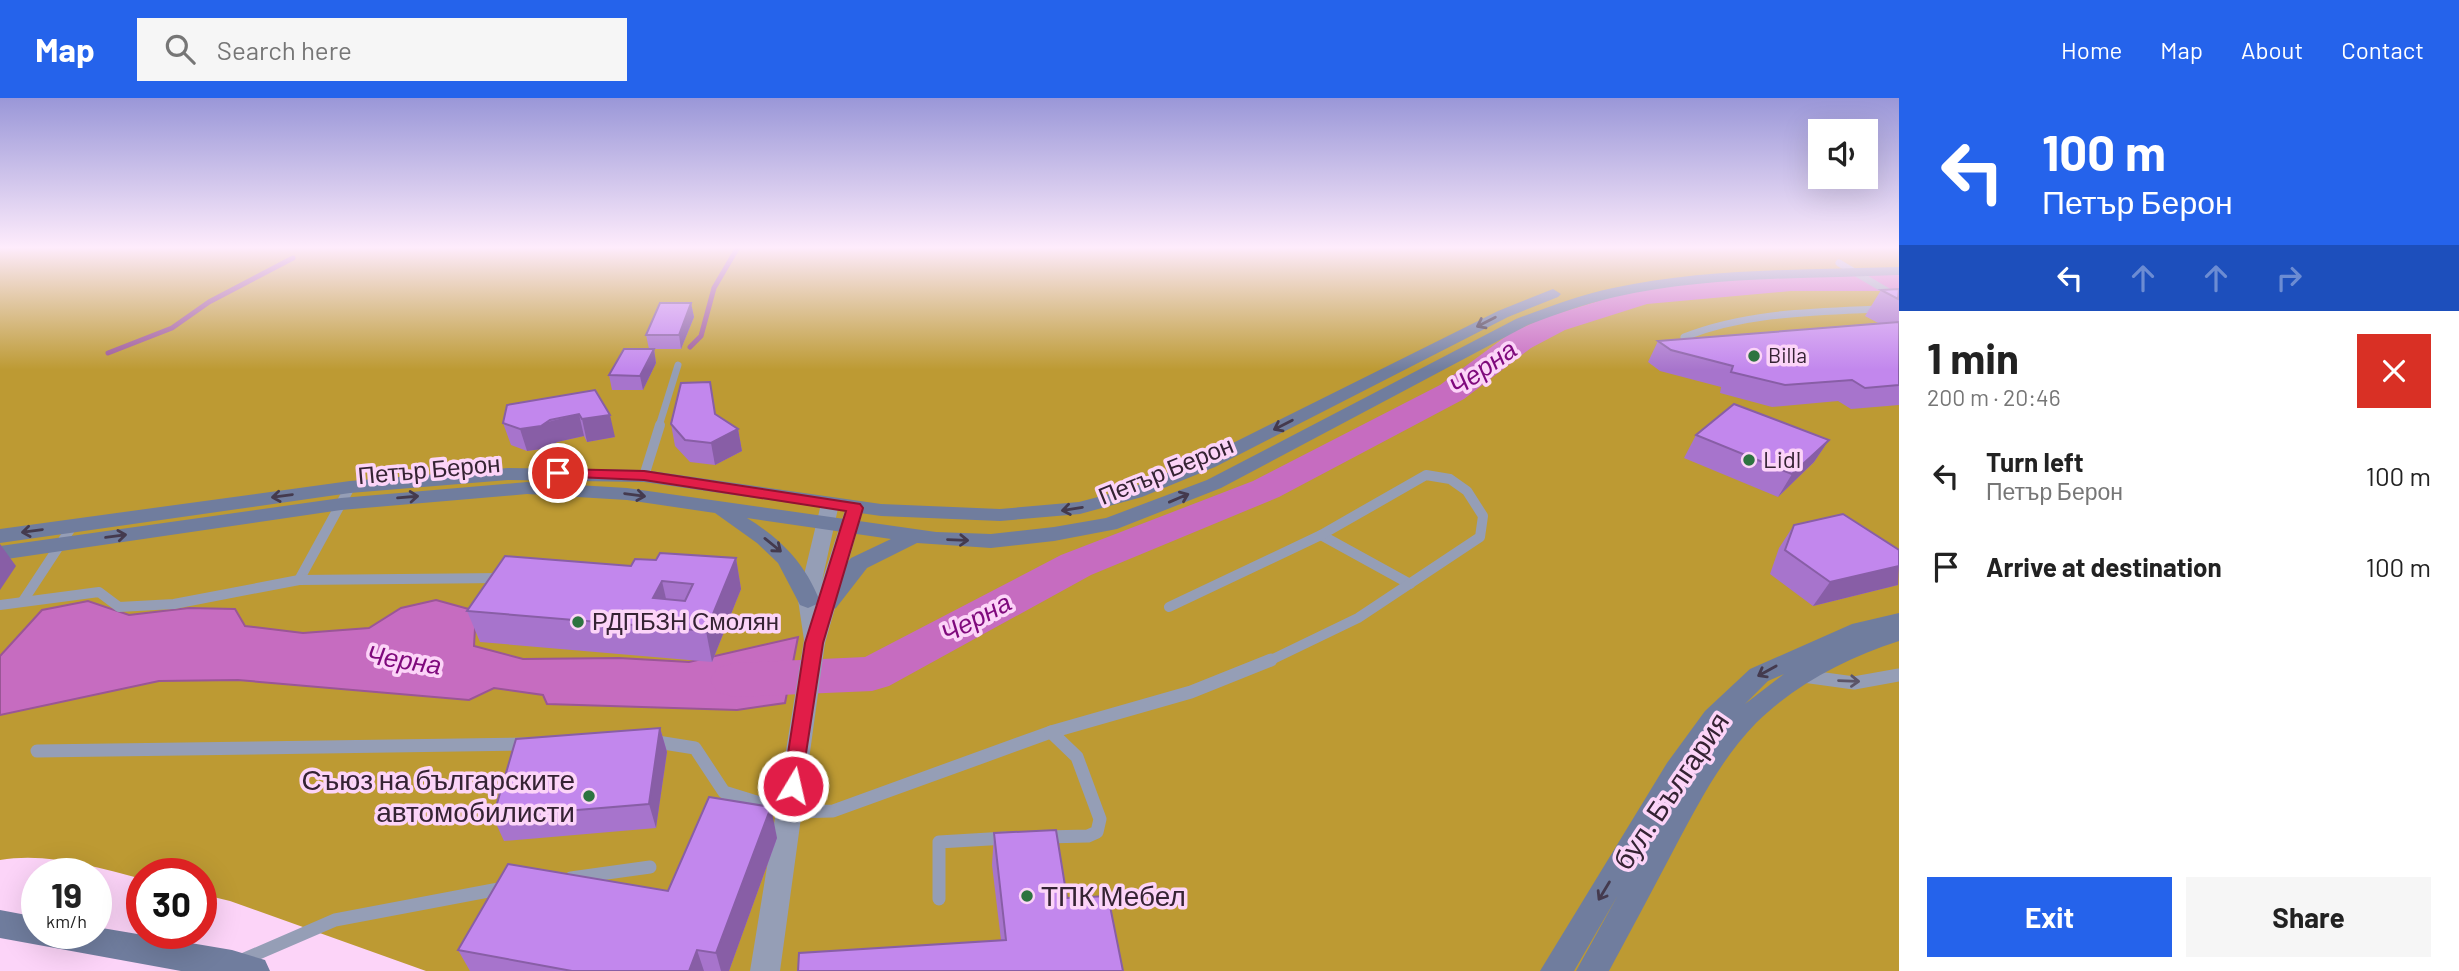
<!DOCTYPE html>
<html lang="en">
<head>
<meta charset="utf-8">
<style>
	:root { --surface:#fff; --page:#f6f6f6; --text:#222; --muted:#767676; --accent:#2563eb }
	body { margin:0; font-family:Barlow,sans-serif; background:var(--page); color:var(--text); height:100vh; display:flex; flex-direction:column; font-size:26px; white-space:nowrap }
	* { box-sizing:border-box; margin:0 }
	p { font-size:23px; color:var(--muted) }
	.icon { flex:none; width:38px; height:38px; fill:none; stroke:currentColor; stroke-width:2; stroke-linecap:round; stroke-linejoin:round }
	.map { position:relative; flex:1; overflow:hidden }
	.drawer { display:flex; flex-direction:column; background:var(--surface); width:560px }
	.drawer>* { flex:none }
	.banner { background:#2563eb; color:#fff; overflow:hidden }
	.buttons { position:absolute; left:1808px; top:21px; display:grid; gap:14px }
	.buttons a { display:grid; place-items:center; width:70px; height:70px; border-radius:0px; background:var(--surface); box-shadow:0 7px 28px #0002; font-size:35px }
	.speed { position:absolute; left:21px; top:760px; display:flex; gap:14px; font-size:35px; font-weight:700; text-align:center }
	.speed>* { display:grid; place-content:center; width:91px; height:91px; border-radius:50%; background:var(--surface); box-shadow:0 7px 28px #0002; line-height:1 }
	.speed small { font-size:18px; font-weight:400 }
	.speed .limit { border:10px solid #d22; background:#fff; color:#111 }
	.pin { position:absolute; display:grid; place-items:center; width:60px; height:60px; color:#fff; margin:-30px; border:4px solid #fff; border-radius:50%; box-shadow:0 2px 7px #0007 }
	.me { position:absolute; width:77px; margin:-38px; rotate:9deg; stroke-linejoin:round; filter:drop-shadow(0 0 5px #0008) }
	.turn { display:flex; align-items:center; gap:24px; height:147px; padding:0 28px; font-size:32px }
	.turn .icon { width:91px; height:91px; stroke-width:2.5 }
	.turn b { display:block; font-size:49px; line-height:60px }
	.lanes { display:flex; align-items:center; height:66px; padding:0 28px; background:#0003; justify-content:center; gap:35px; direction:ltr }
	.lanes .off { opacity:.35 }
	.round { display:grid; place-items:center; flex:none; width:74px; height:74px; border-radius:0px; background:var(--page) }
	.head { display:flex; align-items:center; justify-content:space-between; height:119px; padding:0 28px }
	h1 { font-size:42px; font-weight:700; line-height:52px }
	.button { display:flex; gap:14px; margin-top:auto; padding:14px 28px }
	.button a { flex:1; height:80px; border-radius:0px; background:var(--accent); color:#fff; font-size:28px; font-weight:700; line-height:80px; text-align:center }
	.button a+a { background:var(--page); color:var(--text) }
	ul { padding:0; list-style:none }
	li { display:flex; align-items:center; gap:21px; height:91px; padding:0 28px }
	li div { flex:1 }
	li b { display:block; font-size:26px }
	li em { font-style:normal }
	header { display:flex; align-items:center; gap:42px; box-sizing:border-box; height:98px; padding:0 35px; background:var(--accent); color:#fff }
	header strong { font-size:33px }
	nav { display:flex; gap:38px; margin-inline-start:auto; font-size:24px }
	.search { width:490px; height:63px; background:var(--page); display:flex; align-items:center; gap:18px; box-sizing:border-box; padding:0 24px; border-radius:0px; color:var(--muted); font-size:26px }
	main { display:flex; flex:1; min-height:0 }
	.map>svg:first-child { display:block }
	.forest { fill:#bd9a33 }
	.water { fill:#c66cc0; stroke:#9a5696; stroke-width:2 }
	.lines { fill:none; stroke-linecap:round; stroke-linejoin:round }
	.stream { stroke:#9a5696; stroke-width:5 }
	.river { fill:#c66cc0; fill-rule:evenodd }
	.lane-far2 { stroke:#959eb6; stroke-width:7 }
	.lane-far1 { stroke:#959eb6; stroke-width:10 }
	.lane { stroke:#959eb6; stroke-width:13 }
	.street { fill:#959eb6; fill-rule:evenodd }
	.secondary { fill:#707d9e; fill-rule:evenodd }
	.wall { fill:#a774cc }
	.shaded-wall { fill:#885ea6 }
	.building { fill:#c287ed; stroke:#885ea6; stroke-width:2; fill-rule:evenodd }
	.oneway { stroke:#443a4e }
	.oneway2 { stroke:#5b5467 }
	.route { fill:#e11d48; stroke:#92132f; stroke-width:2 }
	.poi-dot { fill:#2d7440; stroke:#fcd4f8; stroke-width:2.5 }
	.labels { text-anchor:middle; stroke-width:7; stroke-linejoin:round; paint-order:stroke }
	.far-poi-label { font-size:21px; fill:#352333; stroke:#fcd4f8; text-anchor:start }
	.poi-label { font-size:24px; fill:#352333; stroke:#fcd4f8; text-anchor:start }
	.street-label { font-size:24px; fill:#352333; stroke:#fcd4f8 }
	.water-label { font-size:26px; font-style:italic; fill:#7f097c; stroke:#fcd4f8 }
	.near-poi-label { font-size:28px; fill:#352333; stroke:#fcd4f8; text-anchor:end }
	.near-street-label { font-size:28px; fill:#352333; stroke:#fcd4f8 }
</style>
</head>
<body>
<header>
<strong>Map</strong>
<div class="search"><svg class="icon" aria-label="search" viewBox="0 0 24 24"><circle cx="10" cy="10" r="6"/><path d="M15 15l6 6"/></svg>Search here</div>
<nav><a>Home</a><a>Map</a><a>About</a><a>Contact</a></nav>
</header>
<main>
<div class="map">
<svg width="1899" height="873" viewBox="0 0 1899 873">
	<rect width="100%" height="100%" fill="#fcd4f8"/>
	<!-- forest -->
	<path class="forest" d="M0,149H1899V873H426L230,803L201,796V775H142V781C96,769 47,754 0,762Z"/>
	<!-- water -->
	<path class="water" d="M436,502L476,513L474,548L523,561L619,560L689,564L798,539L785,605L737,612L547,606L543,597L494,590L469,602L238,582L159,583L0,617V558L42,512L88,503L129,517L189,510L235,511L245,528L303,535L369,530L401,510Z"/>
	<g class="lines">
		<!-- stream -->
		<g class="stream">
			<path d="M690,249L701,238L714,190L738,149"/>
			<path d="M108,255L172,230L209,204L293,160"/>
		</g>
		<!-- river -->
		<path class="river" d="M1791,177H1899V193H1791L1647,206L1565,232L1531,250L1464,301L1279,399L1091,477L889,588L872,593L734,599L717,594L710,582L717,570L734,565L865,559L1061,457L1253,383L1440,287L1509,236L1543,220L1644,189Z"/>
		<!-- lane-far2 -->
		<g class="lane-far2">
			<path d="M1839,165L1899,200"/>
			<path d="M1697,246L1684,239C1753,212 1826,214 1899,210"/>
			<path d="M659,328L678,267"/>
		</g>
		<!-- lane-far1 -->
		<g class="lane-far1">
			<path d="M644,378L660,327"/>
			<path d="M1321,437L1410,486"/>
			<path d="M299,482L350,389"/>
			<path d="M23,503L73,427"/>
			<path d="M0,507L99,494L119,509L174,506L299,482L502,480"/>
			<path d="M1169,509L1321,437L1426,377L1450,381L1467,393L1483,418L1480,439L1358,520L1267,564"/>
		</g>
		<!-- lane -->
		<g class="lane">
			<path d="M1803,578L1854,585L1899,577"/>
			<path d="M651,643L695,650L724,694L789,714L833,713L1051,634L1191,594L1271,562"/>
			<path d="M37,653L528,646"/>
			<path d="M1045,739L1088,738L1097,734L1100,721L1077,659L1051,634"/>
			<path d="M571,780L650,769"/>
			<path d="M939,801V744L1006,740"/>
			<path d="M240,863L335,822L504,790"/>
		</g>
		<!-- street -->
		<path class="street" d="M830,400L839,406L822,483L846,409L855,403L864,409L825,545L780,873H750L804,542L798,502L821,406Z"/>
		<!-- secondary -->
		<g class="secondary">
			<path d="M1899,169V177C1805,181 1707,178 1615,199C1585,206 1556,216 1528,227L1221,390L1117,431L1054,443L991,450L917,445L867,470L836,510L828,513L820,510L817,506L808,510L800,507L778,465L757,445L715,415L627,402L527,396L341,412L0,462V448L341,400L527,384L627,390L936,434L991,436L1054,429L1106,420L1207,382L1516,221C1548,209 1580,197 1613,190C1706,170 1804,172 1899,169ZM747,420L891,441L851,460L819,501C804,464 781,441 747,420Z"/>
			<path d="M1553,191L1561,196L1558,199L1508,219L1215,369L1142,399L1080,416L1000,423L881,418L644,384L508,382L350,395L0,445V431L350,383L508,370L644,372L881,406L1000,411L1079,404L1128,391L1201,361L1498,213Z"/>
			<path d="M1899,515V543C1846,560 1796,586 1756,625C1720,662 1696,710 1672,755C1651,795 1630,834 1609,873H1576L1618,797L1574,873H1540L1667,665L1705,613L1750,571L1852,526ZM1784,576L1745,606L1768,583Z"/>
			<path d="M0,812L37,819V835H96V829L232,852L265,862L270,873H181L0,840Z"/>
		</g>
	</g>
	<!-- wall -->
	<g class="wall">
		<path d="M1899,191V307L1851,311L1838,303L1772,309L1720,295L1721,289L1660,273L1648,264L1658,243L1878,225L1865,218L1881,192Z"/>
		<path d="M691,205L694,219L681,251H649L646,237Z"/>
		<path d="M654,251L656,265L643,292H612L609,277Z"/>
		<path d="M595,292L615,339L587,344L584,338L557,344L548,350L527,353L511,347L503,325Z"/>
		<path d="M715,316L738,331L742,353L715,367L690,364L675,348L671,326Z"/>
		<path d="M1696,337L1829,342L1814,364L1778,399L1684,360Z"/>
		<path d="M1794,427L1898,487L1813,508L1770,476L1779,450Z"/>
		<path d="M736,460L741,491L712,564L480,544L467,513L631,468L656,462Z"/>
		<path d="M660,630L667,654L656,730L504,743L493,719Z"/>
		<path d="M994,735L1067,800L1123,873L1001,842L992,767Z"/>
		<path d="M777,740L729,873H470L458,852L668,793Z"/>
	</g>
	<!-- shaded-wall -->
	<g class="shaded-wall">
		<path d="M691,205L694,219L681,251L679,237Z"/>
		<path d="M654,251L656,265L643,292L640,278Z"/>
		<path d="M579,316L584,338L557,344L548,350L527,353L520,331Z"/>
		<path d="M610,317L615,339L587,344L582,321Z"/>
		<path d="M738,331L742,353L715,367L711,345Z"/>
		<path d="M1829,342L1814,364L1778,399L1792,376Z"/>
		<path d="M0,446L16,468L0,492Z"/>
		<path d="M736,460L741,491L712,564L706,533Z"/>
		<path d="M1899,468L1898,487L1813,508L1830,484Z"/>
		<path d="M662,483L669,514L653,500Z"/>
		<path d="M660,630L667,654L656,730L649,706Z"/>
		<path d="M771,709L777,740L729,873H721L716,855Z"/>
		<path d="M697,852L704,873H689Z"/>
	</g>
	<!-- building -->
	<g class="building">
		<path d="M1899,191L1898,201L1881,192Z"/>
		<path d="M660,205H691L679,237H646Z"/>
		<path d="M1899,224V287L1865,290L1852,282L1785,287L1731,274L1733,268L1671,252L1658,243Z"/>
		<path d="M624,251H654L640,278L609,277Z"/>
		<path d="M710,284L715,316L738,331L711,345L685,342L671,326L681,285Z"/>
		<path d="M595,292L610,317L582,321L579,316L550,322L541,328L520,331L503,325L507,307Z"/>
		<path d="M1734,306L1829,342L1792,376L1696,337Z"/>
		<path d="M1843,416L1899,452V468L1830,484L1785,452L1794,427Z"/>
		<path d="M660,455L736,460L706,533L467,513L505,458L631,468L635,461L656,462ZM662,483L693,486L685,503L653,500Z"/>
		<path d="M660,630L649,706L493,719L516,641Z"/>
		<path d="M709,699L771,709L716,855L697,852L689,873H572L458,852L508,766L668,793Z"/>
		<path d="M1056,732L1067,800L1108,798L1123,873H798L799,855L1006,842L994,735Z"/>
	</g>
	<!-- one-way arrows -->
	<defs><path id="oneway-shaft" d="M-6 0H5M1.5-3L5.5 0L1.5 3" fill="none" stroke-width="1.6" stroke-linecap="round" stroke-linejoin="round" transform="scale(1.75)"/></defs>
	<g class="oneway">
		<use href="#oneway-shaft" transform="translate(1486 224) rotate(153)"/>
		<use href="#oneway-shaft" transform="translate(1283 327) rotate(153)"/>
		<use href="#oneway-shaft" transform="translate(635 397) rotate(8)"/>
		<use href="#oneway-shaft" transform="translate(282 398) rotate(172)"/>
		<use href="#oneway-shaft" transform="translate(408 399) rotate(-5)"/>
		<use href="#oneway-shaft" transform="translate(1179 400) rotate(-23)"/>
		<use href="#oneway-shaft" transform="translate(1072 411) rotate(171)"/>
		<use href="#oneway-shaft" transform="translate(32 433) rotate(172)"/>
		<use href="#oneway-shaft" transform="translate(116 438) rotate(-8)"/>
		<use href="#oneway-shaft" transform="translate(958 442) rotate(2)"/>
		<use href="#oneway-shaft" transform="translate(773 447) rotate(39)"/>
		<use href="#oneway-shaft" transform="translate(1767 573) rotate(151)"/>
		<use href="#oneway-shaft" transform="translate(1604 793) rotate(121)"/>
	</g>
	<use class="oneway2" href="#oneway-shaft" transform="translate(1849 583) rotate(2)"/>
	<!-- sky -->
	<linearGradient id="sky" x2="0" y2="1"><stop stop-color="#9a97d8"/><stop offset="0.55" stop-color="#feecfc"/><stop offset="1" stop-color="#feecfc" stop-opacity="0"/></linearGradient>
	<rect width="1899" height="272" fill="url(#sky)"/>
	<!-- route -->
	<path class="route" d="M558,371L644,373L860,406L863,410L823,545L800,694L793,697L786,694L783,688L805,545L846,413L644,382L553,378L551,375L553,372Z"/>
	<!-- markers -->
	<g class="poi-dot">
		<circle cx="1754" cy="258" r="7"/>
		<circle cx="1749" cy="362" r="7"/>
		<circle cx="578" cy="524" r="7"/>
		<circle cx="589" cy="698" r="7"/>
		<circle cx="1027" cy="798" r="7"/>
	</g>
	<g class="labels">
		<!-- far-poi labels -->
		<g class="far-poi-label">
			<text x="1768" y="265">Billa</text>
		</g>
		<!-- poi labels -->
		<g class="poi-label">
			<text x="1763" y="370">Lidl</text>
			<text x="592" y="532">РДПБЗН Смолян</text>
		</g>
		<!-- street labels -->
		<g class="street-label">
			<text transform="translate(429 372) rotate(-5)" y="8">Петър Берон</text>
			<text transform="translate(1166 373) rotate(-22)" y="8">Петър Берон</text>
		</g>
		<!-- water labels -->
		<g class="water-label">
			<text transform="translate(1483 270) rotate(-35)" y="9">Черна</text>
			<text transform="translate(976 520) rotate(-28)" y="9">Черна</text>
			<text transform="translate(404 562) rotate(9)" y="9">Черна</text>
		</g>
		<!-- near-poi labels -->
		<g class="near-poi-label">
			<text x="575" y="692">Съюз на българските<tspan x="575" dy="32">автомобилисти</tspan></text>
			<text x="1041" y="808" text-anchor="start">ТПК Мебел</text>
		</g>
		<!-- near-street labels -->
		<g class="near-street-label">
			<text transform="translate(1671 693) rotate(-56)" y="10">бул. България</text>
		</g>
	</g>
</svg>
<div class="buttons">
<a><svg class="icon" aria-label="sound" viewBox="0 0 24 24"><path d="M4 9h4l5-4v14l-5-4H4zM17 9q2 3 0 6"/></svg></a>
</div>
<div class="speed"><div>19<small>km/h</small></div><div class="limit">30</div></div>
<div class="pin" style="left:558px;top:375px;background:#d93025"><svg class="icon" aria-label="arrive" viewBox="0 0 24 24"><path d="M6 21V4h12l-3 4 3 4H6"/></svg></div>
<svg class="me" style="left:793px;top:688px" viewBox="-20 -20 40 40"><circle r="17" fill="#e11d48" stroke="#fff" stroke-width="3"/><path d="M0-11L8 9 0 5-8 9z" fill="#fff"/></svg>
</div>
<section class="drawer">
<div class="banner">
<div class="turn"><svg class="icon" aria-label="left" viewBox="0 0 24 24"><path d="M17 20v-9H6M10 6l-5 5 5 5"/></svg><div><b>100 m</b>Петър Берон</div></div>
<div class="lanes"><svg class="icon" aria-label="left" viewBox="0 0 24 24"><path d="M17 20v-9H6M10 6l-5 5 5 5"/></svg><svg class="icon off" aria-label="ahead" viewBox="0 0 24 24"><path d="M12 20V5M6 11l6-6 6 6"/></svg><svg class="icon off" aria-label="ahead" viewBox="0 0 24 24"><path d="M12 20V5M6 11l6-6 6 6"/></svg><svg class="icon off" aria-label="right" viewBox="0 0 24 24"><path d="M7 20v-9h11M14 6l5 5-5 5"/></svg></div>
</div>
<div class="head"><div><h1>1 min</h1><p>200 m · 20:46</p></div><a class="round" style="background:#d93025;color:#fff"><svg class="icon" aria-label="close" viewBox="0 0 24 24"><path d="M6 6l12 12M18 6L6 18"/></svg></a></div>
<ul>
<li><svg class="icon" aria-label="left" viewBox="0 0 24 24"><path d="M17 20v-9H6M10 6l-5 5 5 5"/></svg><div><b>Turn left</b><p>Петър Берон</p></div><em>100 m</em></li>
<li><svg class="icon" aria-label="arrive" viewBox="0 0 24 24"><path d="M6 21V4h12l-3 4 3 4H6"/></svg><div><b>Arrive at destination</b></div><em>100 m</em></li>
</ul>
<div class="button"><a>Exit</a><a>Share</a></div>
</section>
</main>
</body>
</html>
